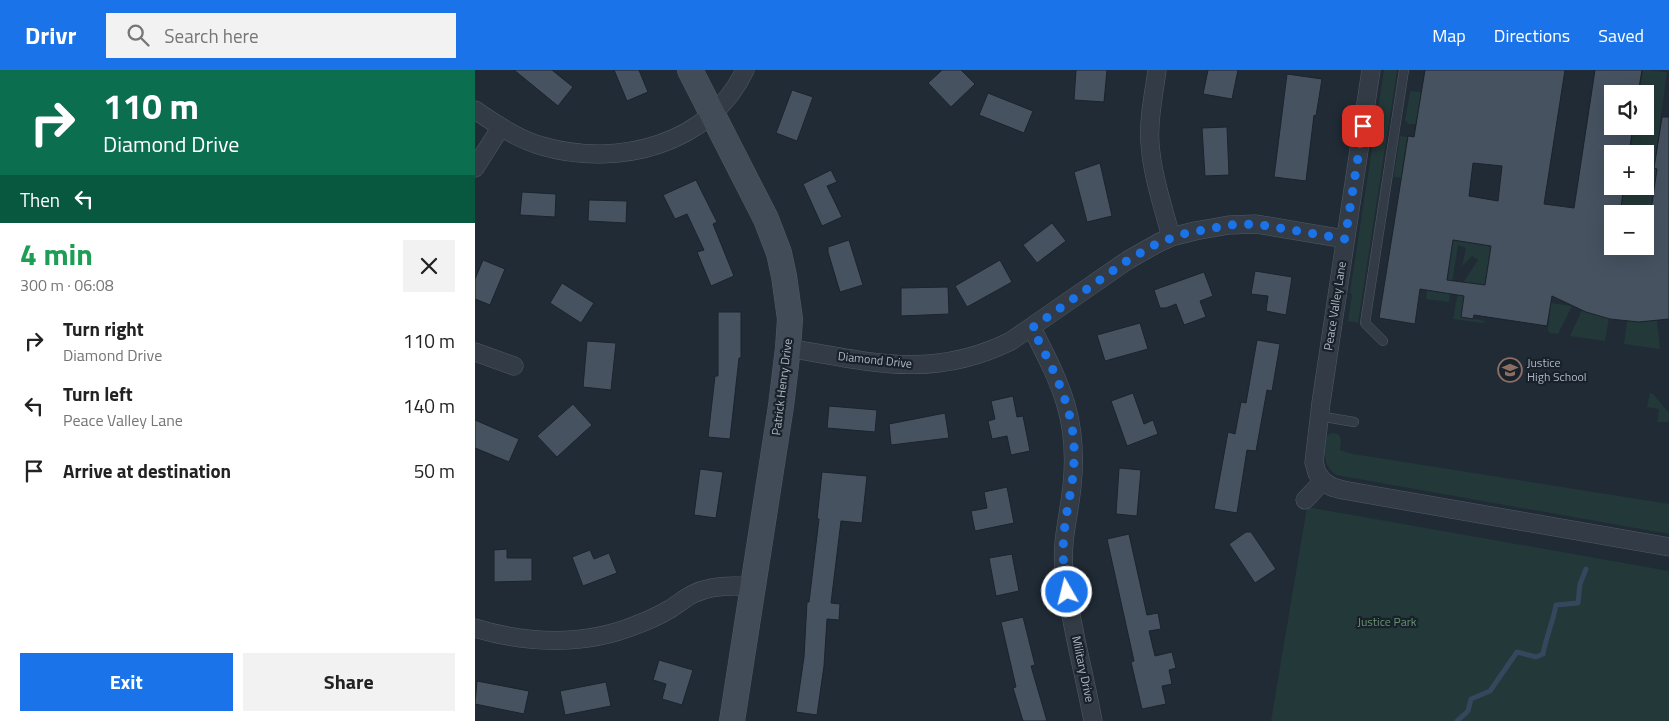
<!DOCTYPE html>
<html lang="en">
<head>
<meta charset="utf-8">
<style>
	:root { --surface:#fff; --page:#f2f2f2; --text:#222; --muted:#767676; --accent:#1a73e8 }
	body { margin:0; font-family:"Titillium Web",sans-serif; background:var(--page); color:var(--text); height:100vh; display:flex; flex-direction:column; font-size:19px; white-space:nowrap }
	* { box-sizing:border-box; margin:0 }
	p { font-size:16px; color:var(--muted) }
	.icon { flex:none; width:28px; height:28px; fill:none; stroke:currentColor; stroke-width:2; stroke-linecap:round; stroke-linejoin:round }
	.map { position:relative; flex:1; overflow:hidden }
	.drawer { display:flex; flex-direction:column; background:var(--surface); width:475px }
	.drawer>* { flex:none }
	.guide { background:#0b6e4f; color:#fff; overflow:hidden }
	.tools { position:absolute; left:1129px; top:15px; display:grid; gap:10px }
	.tools a { display:grid; place-items:center; width:50px; height:50px; border-radius:0px; background:var(--surface); box-shadow:0 5px 20px #0002; font-size:25px }
	.pin { position:absolute; display:grid; place-items:center; width:42px; height:42px; color:#fff; margin:-21px; border-radius:10px; box-shadow:0 2px 8px #0006 }
	.me { position:absolute; width:55px; margin:-28px; rotate:352deg; stroke-linejoin:round; filter:drop-shadow(0 0 4px #0008) }
	.turn { display:flex; align-items:center; gap:18px; height:105px; padding:0 20px; font-size:22px }
	.turn .icon { width:65px; height:65px; stroke-width:2.5 }
	.turn b { display:block; font-size:35px; line-height:42px }
	.then { display:flex; align-items:center; height:48px; padding:0 20px; background:#0003; gap:10px; font-size:19px }
	.round { display:grid; place-items:center; flex:none; width:52px; height:52px; border-radius:0px; background:var(--page) }
	.headline { display:flex; align-items:center; justify-content:space-between; height:85px; padding:0 20px }
	h1 { font-size:30px; font-weight:700; line-height:38px; color:#1e9e55 }
	.button { display:flex; gap:10px; margin-top:auto; padding:10px 20px }
	.button a { flex:1; height:58px; border-radius:0px; background:var(--accent); color:#fff; font-size:20px; font-weight:700; line-height:58px; text-align:center }
	.button a+a { background:var(--page); color:var(--text) }
	ul { padding:0; list-style:none }
	li { display:flex; align-items:center; gap:15px; height:65px; padding:0 20px }
	li div { flex:1 }
	li b { display:block; font-size:19px }
	li em { font-style:normal }
	header { display:flex; align-items:center; gap:30px; box-sizing:border-box; height:70px; padding:0 25px; background:var(--accent); color:#fff }
	header strong { font-size:24px }
	nav { display:flex; gap:28px; margin-inline-start:auto; font-size:18px }
	.search { width:350px; height:45px; background:var(--page); display:flex; align-items:center; gap:12px; box-sizing:border-box; padding:0 18px; border-radius:0px; color:var(--muted); font-size:19px }
	main { display:flex; flex:1; min-height:0 }
	.map>svg:first-child { display:block }
	.green { fill:#233838 }
	.lines { fill:none; stroke-linecap:round; stroke-linejoin:round }
	.stream { stroke:#34475d; stroke-width:5 }
	.building { fill:#465260; stroke:#1b232d; fill-rule:evenodd }
	.lane-casing { stroke:#515a64; stroke-width:10 }
	.street-casing { stroke:#515a64; stroke-width:19 }
	.secondary-casing { stroke:#515a64; stroke-width:26 }
	.lane { stroke:#333c46; stroke-width:9 }
	.street { stroke:#333c46; stroke-width:18 }
	.secondary { stroke:#424c59; stroke-width:25 }
	.route { stroke:#1a73e8; stroke-width:9; stroke-dasharray:0 16.2 }
	.labels { text-anchor:middle; stroke-width:4.5; stroke-linejoin:round; paint-order:stroke }
	.street-label { font-size:12px; fill:#aeb7c3; stroke:#19212b }
	.poi-label { font-size:12px; fill:#aeb7c3; stroke:#19212b; text-anchor:start }
	.park-label { font-size:12px; fill:#66936e; stroke:#19212b }
</style>
</head>
<body>
<header>
<strong>Drivr</strong>
<div class="search"><svg class="icon" aria-label="search" viewBox="0 0 24 24"><circle cx="10" cy="10" r="6"/><path d="M15 15l6 6"/></svg>Search here</div>
<nav><a>Map</a><a>Directions</a><a>Saved</a></nav>
</header>
<main>
<section class="drawer">
<div class="guide">
<div class="turn"><svg class="icon" aria-label="right" viewBox="0 0 24 24"><path d="M7 20v-9h11M14 6l5 5-5 5"/></svg><div><b>110 m</b>Diamond Drive</div></div>
<div class="then">Then<svg class="icon" aria-label="left" viewBox="0 0 24 24"><path d="M17 20v-9H6M10 6l-5 5 5 5"/></svg></div>
</div>
<div class="headline"><div><h1>4 min</h1><p>300 m · 06:08</p></div><a class="round"><svg class="icon" aria-label="close" viewBox="0 0 24 24"><path d="M6 6l12 12M18 6L6 18"/></svg></a></div>
<ul>
<li><svg class="icon" aria-label="right" viewBox="0 0 24 24"><path d="M7 20v-9h11M14 6l5 5-5 5"/></svg><div><b>Turn right</b><p>Diamond Drive</p></div><em>110 m</em></li>
<li><svg class="icon" aria-label="left" viewBox="0 0 24 24"><path d="M17 20v-9H6M10 6l-5 5 5 5"/></svg><div><b>Turn left</b><p>Peace Valley Lane</p></div><em>140 m</em></li>
<li><svg class="icon" aria-label="arrive" viewBox="0 0 24 24"><path d="M6 21V4h12l-3 4 3 4H6"/></svg><div><b>Arrive at destination</b></div><em>50 m</em></li>
</ul>
<div class="button"><a>Exit</a><a>Share</a></div>
</section>
<div class="map">
<svg width="1194" height="651" viewBox="0 0 1194 651">
	<rect width="100%" height="100%" fill="#202b36"/>
	<!-- green -->
	<g class="green">
		<path d="M909,0H922L883,253L873,251L877,225L875,222Z"/>
		<path d="M1168,0L1192,2L1179,98L1182,99L1174,151L1170,150V144L1158,142L1154,144H1145L1150,116H1170V84H1155L1159,56H1170V24H1164Z"/>
		<path d="M937,21L946,22L941,54H933L930,50L935,22Z"/>
		<path d="M925,66L932,67L926,108L919,107V105Z"/>
		<path d="M978,170L1016,176L1010,215L988,234L986,247L1011,251L1008,253L978,249L985,211L988,213L1003,190L997,186L987,196L991,178L983,175L974,232L951,229L952,220L970,222Z"/>
		<path d="M1076,233L1097,236L1083,264L1075,263L1073,260Z"/>
		<path d="M1107,240L1134,248L1130,271L1095,266Z"/>
		<path d="M1152,251H1182L1185,279L1149,274Z"/>
		<path d="M1175,323L1178,324L1194,343V351L1193,352H1182L1184,339L1172,337Z"/>
		<path d="M856,363L863,364L866,369L865,380L878,384L1194,434V464L861,405C846,393 850,383 852,366Z"/>
		<path d="M832,437L1194,501V651H796Z"/>
	</g>
	<g class="lines">
		<!-- stream -->
		<path class="stream" d="M982,651L993,641L996,629L1015,621L1042,582L1061,587L1068,584C1071,567 1078,552 1081,535L1103,533L1105,514L1111,499"/>
	</g>
	<!-- building -->
	<g class="building">
		<path d="M39,0H77L98,17L83,36Z"/>
		<path d="M139,0H164L173,22L152,31Z"/>
		<path d="M467,0H486L500,14L476,37L453,13Z"/>
		<path d="M601,0H632L629,32L599,30Z"/>
		<path d="M733,0H763L757,29L728,24Z"/>
		<path d="M950,0H1090L1069,134L1099,138L1120,0H1167L1163,24H1138V56H1158L1154,84H1138V116H1149L1145,144H1138V176H1170V145L1175,147L1182,99L1179,98L1187,47H1194V249L1164,252L1135,249L1111,242L1077,226L1072,256L999,245L998,249L986,247L989,226L945,219L940,254L904,248L933,66L939,67ZM998,93L1027,96L1023,131L994,126ZM978,170L1016,176L1010,215L972,210Z"/>
		<path d="M812,4L847,9L841,46L839,45L831,111L799,107Z"/>
		<path d="M317,20L338,27L322,71L301,63Z"/>
		<path d="M513,23L558,41L549,63L504,45Z"/>
		<path d="M752,57L754,105L730,106L727,58Z"/>
		<path d="M625,93L637,146L612,152L599,102Z"/>
		<path d="M356,100L362,112L352,116L367,147L347,156L328,114Z"/>
		<path d="M221,110L242,152L238,154L259,206L236,216L222,182L229,180L212,144L200,149L188,125Z"/>
		<path d="M47,122L81,124L80,147L45,145Z"/>
		<path d="M114,130L152,131L151,153L113,151Z"/>
		<path d="M577,153L591,171L562,193L548,175Z"/>
		<path d="M374,170L388,215L365,222L353,182V177Z"/>
		<path d="M8,190L30,199L15,235L0,229V209Z"/>
		<path d="M525,190L537,212L492,237L480,216Z"/>
		<path d="M780,201L817,207L811,245L791,241L793,226L776,224Z"/>
		<path d="M729,202L738,226L725,231L731,247L709,255L701,234L691,238H685L679,220Z"/>
		<path d="M87,213L119,233L106,253L75,233Z"/>
		<path d="M473,217L474,244L426,246V218Z"/>
		<path d="M243,242H266V288H264L255,369L233,367L240,306H243Z"/>
		<path d="M665,253L673,279L630,291L622,265Z"/>
		<path d="M782,270L805,274L797,321L792,320L781,381L772,380L762,443L739,439L753,362L760,364L766,332L771,333Z"/>
		<path d="M112,271L141,273L136,320L108,317Z"/>
		<path d="M658,323L669,354L678,350L683,364L652,376L636,331Z"/>
		<path d="M538,326L542,347L548,346L555,381L536,385L532,366L517,369L513,351L520,349L516,331Z"/>
		<path d="M98,334L117,355L82,387L62,366Z"/>
		<path d="M354,336L402,340L400,362L352,358Z"/>
		<path d="M470,343L474,368L416,375L414,354Z"/>
		<path d="M0,350L44,369L34,392L0,378Z"/>
		<path d="M644,398L666,400L662,446L641,444Z"/>
		<path d="M225,399L248,402L241,448L219,445Z"/>
		<path d="M347,402L392,406L387,453L366,451L356,533L365,534L364,550L352,549L349,596L342,645L321,642L329,587L332,532H334L344,449H342Z"/>
		<path d="M532,417L539,453L500,461L496,441L512,438L509,422Z"/>
		<path d="M771,462H776L801,499L780,513L754,474Z"/>
		<path d="M654,464L672,545L683,543L686,559L674,561L680,586L697,582L701,598L694,600L697,614L687,616L691,634L667,639L656,592L659,591L632,469Z"/>
		<path d="M32,479V488H57V511L19,512V480Z"/>
		<path d="M115,480L119,489L134,483L142,503L108,516L97,487Z"/>
		<path d="M537,484L544,521L521,526L514,488Z"/>
		<path d="M548,547L560,595L556,596L572,651H548L538,618L541,617L526,552Z"/>
		<path d="M184,590L218,600L207,635L187,629L191,614L178,610Z"/>
		<path d="M2,611L54,621L49,644L0,634Z"/>
		<path d="M131,612L136,636L90,645L85,621Z"/>
	</g>
	<g class="lines">
		<!-- lane casing -->
		<g class="lane-casing">
			<g id="lane">
				<path d="M908,271L890,253L929,0"/>
				<path d="M844,346L879,352"/>
			</g>
		</g>
		<!-- street casing -->
		<g class="street-casing">
			<g id="street">
				<path d="M682,0C679,24 673,49 675,73C677,105 688,136 696,167"/>
				<path d="M0,40C21,54 42,69 67,76C142,98 235,75 270,0"/>
				<path d="M0,98L26,57"/>
				<path d="M557,258C586,315 604,349 597,416C594,447 586,470 589,502C595,552 609,602 618,651"/>
				<path d="M313,278C395,292 458,310 536,271L653,190L683,173L696,167L720,161L754,155L781,154L870,169"/>
				<path d="M0,282L39,296"/>
				<path d="M848,411L857,417L868,420L1194,477"/>
				<path d="M830,430L848,411L842,403L839,392L846,333L896,0"/>
				<path d="M0,558C52,574 110,576 161,555C172,551 185,545 195,539C203,534 210,528 218,524C236,515 258,515 278,517"/>
			</g>
		</g>
		<!-- secondary casing -->
		<g class="secondary-casing">
			<path id="secondary" d="M215,0L291,149L304,183L309,206L315,249L313,278L306,336L257,651"/>
		</g>
		<!-- lane -->
		<use href="#lane" class="lane"/>
		<!-- street -->
		<use href="#street" class="street"/>
		<!-- secondary -->
		<use href="#secondary" class="secondary"/>
	</g>
	<g class="lines">
		<!-- route -->
		<path class="route" d="M592,522C589,503 587,484 589,464C591,439 599,414 599,388C601,340 578,299 557,258L653,190L683,173L708,164L754,155L781,154L870,169L888,56"/>
	</g>
	<!-- icons -->
	<defs>
		<g id="school-ring" transform="scale(1.25)"><circle r="9.5" fill="#19212b" stroke="#8d6e63" stroke-width="1.5"/><path d="M0-5L7-2L0 1L-7-2ZM-4 1L0 2.5L4 1V4Q0 6-4 4Z" fill="#8d6e63"/></g>
	</defs>
	<g fill-rule="evenodd">
		<use href="#school-ring" x="1035" y="300"/>
	</g>
	<g class="labels">
		<!-- street labels -->
		<g class="street-label">
			<text transform="translate(860 236) rotate(-81)" y="4">Peace Valley Lane</text>
			<text transform="translate(400 290) rotate(6)" y="4">Diamond Drive</text>
			<text transform="translate(307 317) rotate(-83)" y="4">Patrick Henry Drive</text>
			<text transform="translate(608 599) rotate(78)" y="4">Military Drive</text>
		</g>
		<!-- poi labels -->
		<g class="poi-label">
			<text x="1052" y="297">Justice<tspan x="1052" dy="14">High School</tspan></text>
		</g>
		<!-- park labels -->
		<g class="park-label">
			<text x="912" y="556">Justice Park</text>
		</g>
	</g>
</svg>
<div class="tools">
<a><svg class="icon" aria-label="sound" viewBox="0 0 24 24"><path d="M4 9h4l5-4v14l-5-4H4zM17 9q2 3 0 6"/></svg></a>
<a>+</a>
<a>−</a>
</div>
<div class="pin" style="left:888px;top:56px;background:#d93025"><svg class="icon" aria-label="arrive" viewBox="0 0 24 24"><path d="M6 21V4h12l-3 4 3 4H6"/></svg></div>
<svg class="me" style="left:592px;top:522px" viewBox="-20 -20 40 40"><circle r="17" fill="#1a73e8" stroke="#fff" stroke-width="3"/><path d="M0-11L8 9 0 5-8 9z" fill="#fff"/></svg>
</div>
</main>
</body>
</html>
